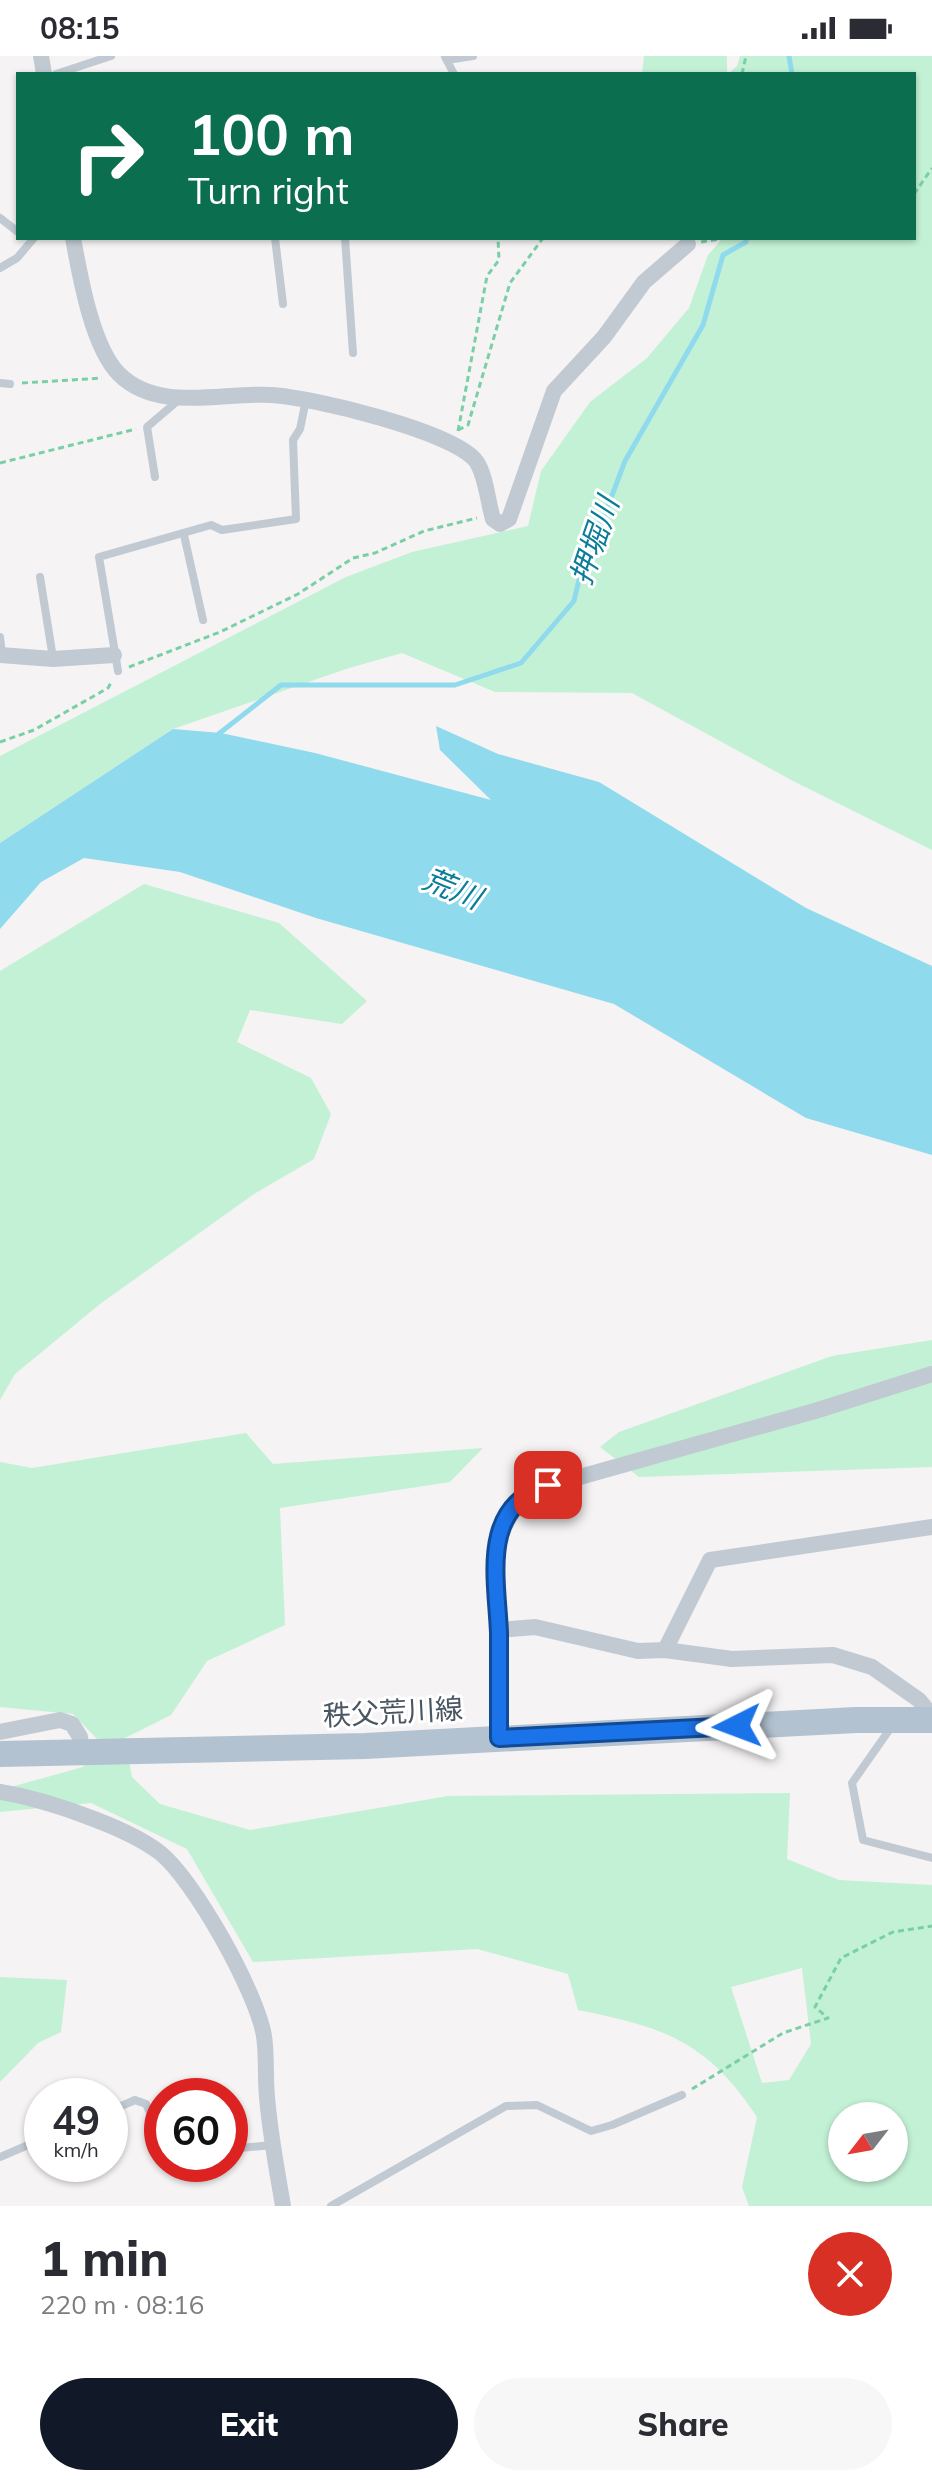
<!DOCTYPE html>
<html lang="en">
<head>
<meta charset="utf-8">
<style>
	:root { --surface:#fff; --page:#f7f7f7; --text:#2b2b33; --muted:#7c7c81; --accent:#111827 }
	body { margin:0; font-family:Mulish,"Noto Sans JP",sans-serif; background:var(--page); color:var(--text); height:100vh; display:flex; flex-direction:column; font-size:30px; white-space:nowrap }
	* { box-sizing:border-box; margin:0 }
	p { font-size:26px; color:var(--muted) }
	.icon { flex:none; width:44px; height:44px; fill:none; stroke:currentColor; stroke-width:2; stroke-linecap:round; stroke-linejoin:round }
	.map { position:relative; height:2150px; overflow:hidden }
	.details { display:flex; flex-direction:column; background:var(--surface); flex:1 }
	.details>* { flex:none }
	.guide { position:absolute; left:16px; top:16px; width:900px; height:168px; border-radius:0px; box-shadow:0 2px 6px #0004; background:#0b6e4f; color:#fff; overflow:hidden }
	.needle { width:52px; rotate:239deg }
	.tools { position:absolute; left:828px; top:2046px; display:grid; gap:16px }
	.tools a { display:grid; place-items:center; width:80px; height:80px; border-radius:50%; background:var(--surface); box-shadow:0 2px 6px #0004; font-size:40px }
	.speed { position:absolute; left:24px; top:2022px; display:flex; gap:16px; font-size:40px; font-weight:700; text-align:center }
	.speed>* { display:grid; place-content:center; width:104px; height:104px; border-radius:50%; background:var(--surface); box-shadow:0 2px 6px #0004; line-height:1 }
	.speed small { font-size:20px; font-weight:400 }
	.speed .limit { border:12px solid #d22; background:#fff; color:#111 }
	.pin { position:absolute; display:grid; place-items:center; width:68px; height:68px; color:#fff; margin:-34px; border-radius:16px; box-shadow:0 4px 12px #0006 }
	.me { position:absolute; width:88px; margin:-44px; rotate:267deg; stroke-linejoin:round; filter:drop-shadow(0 0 6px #0008) }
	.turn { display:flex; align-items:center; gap:28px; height:168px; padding:0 40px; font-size:36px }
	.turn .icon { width:104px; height:104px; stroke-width:2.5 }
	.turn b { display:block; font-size:56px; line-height:68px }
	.round { display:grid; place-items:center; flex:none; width:84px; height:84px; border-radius:42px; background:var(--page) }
	.headline { display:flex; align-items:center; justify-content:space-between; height:136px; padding:0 40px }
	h1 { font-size:48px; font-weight:800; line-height:60px }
	.primary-button { display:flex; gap:16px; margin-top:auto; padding:16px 40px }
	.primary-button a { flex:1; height:92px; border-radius:48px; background:var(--accent); color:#fff; font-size:32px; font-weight:800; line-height:92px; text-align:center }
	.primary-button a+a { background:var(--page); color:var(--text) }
	.status { display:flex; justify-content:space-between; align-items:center; height:56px; padding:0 40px; background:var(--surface); direction:ltr }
	.status svg { height:22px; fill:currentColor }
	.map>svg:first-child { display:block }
	.green { fill:#c3f1d5; fill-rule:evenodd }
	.water { fill:#90daee }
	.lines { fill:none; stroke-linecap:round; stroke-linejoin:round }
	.stream { stroke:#90daee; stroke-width:5 }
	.path { stroke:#7ad0a6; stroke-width:3; stroke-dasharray:6 4; stroke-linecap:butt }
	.service { stroke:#c1cad2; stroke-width:8 }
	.minor { stroke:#c1cad2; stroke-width:16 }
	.primary { stroke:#b3c2d1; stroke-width:26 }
	.route-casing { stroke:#114b97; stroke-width:20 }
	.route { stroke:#1a73e8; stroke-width:14 }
	.labels { text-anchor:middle; stroke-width:6; stroke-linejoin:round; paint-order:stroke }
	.street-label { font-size:28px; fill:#4a5661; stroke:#fff }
	.water-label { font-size:30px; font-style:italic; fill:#0c7c9b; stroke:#fff }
</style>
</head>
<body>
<div class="status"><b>08:15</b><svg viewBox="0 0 49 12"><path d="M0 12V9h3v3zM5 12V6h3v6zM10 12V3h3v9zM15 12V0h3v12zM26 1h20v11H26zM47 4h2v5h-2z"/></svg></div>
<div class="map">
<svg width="932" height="2150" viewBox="0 0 932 2150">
	<rect width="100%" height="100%" fill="#f5f3f3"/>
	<!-- green -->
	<g class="green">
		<path d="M644,0H727V18H642Z"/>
		<path d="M740,0H932V794L795,726L632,637L495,636L402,597L346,613L173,673L0,787V700L346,521L412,496L528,470L541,415L590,346L647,302L689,252L708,199L723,182H914V18H728L737,10Z"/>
		<path d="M144,828L279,867L367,945L342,968L250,954L237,986L311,1022L331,1058L314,1103L254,1138L100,1248L15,1318L0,1344V915Z"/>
		<path d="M932,1284V1411L639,1421L600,1391L619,1376L832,1300Z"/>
		<path d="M246,1377L273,1408L483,1392L450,1426L280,1452L285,1569L207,1605L171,1659L125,1682L132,1721L160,1748L250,1774L448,1740L790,1737L787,1803L839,1824L932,1829V2150H749L742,2131L757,2061C707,1985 664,1971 578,1954L568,1918L477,1893L253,1906L187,1793L91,1747L0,1756V1734L83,1711L99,1685L73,1658L0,1651V1406L32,1412ZM802,1912L811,1988L789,2024L762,2027L731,1931ZM842,2060H894V2112H842Z"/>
		<path d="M0,1921L67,1924L61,1976L38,1987L0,2026Z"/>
	</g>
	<!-- water -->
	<path class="water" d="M436,670L498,698L599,726L806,852L932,910V1099L806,1062L614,948L316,862L180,816L84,802L41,826L0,873V787L173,673L221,677L315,697L491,744L440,694Z"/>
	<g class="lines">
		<!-- stream -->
		<g class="stream">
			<path d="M789,0L792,18"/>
			<path d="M216,680L281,629H455L521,607L574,545L588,485L605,458L625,405L703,269L723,199L746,186V182"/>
		</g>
		<!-- path -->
		<g class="path">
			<path d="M742,18L746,0"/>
			<path d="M914,138L932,112"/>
			<path d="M701,186L726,182"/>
			<path d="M22,327L102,322"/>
			<path d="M458,374L468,369L510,227L543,182"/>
			<path d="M458,375L487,220L499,204L498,182"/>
			<path d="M0,407L136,373"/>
			<path d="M129,611L220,576L298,538L353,502L375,497L424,475L477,462"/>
			<path d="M0,686L34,674L108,632L112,625"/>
			<path d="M692,2033L783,1977L828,1962L815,1951L841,1902L893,1876L932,1870"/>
		</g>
		<!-- service -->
		<g class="service">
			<path d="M445,1L454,18"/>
			<path d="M447,4L473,0"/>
			<path d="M56,18L111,0"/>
			<path d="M0,162L18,176"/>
			<path d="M275,182L283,248"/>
			<path d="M345,182L353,297"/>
			<path d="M0,212L17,202L34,182"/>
			<path d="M0,327L10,328"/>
			<path d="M155,421L147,371L181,342"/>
			<path d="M184,479L203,564"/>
			<path d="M40,521L53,602"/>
			<path d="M0,581L2,599"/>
			<path d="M118,615L99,501L211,469L222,474L296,463L293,384L300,373L306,344"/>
			<path d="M892,1670L852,1727L863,1784L932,1802"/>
			<path d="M110,2055L135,2044L146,2048L162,2082"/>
			<path d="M230,2093L273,2089"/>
			<path d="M0,2101L42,2083"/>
			<path d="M331,2150L506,2050L537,2049L591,2075L612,2069L682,2039"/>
		</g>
		<!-- minor -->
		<g class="minor">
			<path d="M41,0L44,18"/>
			<path d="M73,182C80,220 92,291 119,318C158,357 221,336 271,339C310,341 453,375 476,405C486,419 488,447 493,463L500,468L509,463L554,335L604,281L644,226L688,188"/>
			<path d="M0,599L53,603L114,599"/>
			<path d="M499,1574L535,1571L638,1595L665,1594L732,1603L833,1599L872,1611L919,1644L932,1660"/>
			<path d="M665,1594L710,1504L932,1471"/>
			<path d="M0,1676L60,1664L72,1668L80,1681L82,1697"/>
			<path d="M499,1682C499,1647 499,1612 499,1578C497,1517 483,1483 530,1435L815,1355L932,1318"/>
			<path d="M0,1736C43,1743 125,1770 159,1796C194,1823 257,1937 264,1980C267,2000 265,2021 267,2041C270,2078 277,2114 283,2150"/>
		</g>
		<!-- primary -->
		<path class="primary" d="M0,1698L365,1690L856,1664H932"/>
	</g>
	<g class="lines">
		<!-- route casing -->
		<g class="route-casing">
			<path id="route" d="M548,1429C479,1451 497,1523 499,1577C499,1612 499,1647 499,1682L737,1670"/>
		</g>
		<!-- route -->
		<use href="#route" class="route"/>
	</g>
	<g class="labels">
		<!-- street labels -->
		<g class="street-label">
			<text transform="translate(393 1656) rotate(-3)" y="10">秩父荒川線</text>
		</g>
		<!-- water labels -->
		<g class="water-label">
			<text transform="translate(595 485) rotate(-71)" y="10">押堀川</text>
			<text transform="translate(452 833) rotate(22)" y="10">荒川</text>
		</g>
	</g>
</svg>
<div class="tools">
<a><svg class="needle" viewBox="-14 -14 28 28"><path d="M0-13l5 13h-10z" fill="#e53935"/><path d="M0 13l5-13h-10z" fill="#7c7c81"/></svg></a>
</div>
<div class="speed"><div>49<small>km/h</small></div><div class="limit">60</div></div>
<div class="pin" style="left:548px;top:1429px;background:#d93025"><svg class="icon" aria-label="arrive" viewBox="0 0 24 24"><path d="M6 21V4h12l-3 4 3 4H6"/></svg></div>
<svg class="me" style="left:737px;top:1670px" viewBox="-20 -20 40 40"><path d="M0-17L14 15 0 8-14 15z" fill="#1a73e8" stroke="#fff" stroke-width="4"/></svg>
<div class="guide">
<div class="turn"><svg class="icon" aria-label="right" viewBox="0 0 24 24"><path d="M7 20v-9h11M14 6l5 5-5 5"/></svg><div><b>100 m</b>Turn right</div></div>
</div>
</div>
<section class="details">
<div class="headline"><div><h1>1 min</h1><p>220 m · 08:16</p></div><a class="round" style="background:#d93025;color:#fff"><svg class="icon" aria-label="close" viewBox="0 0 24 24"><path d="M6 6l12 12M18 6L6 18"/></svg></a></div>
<div class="primary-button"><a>Exit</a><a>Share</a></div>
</section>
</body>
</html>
